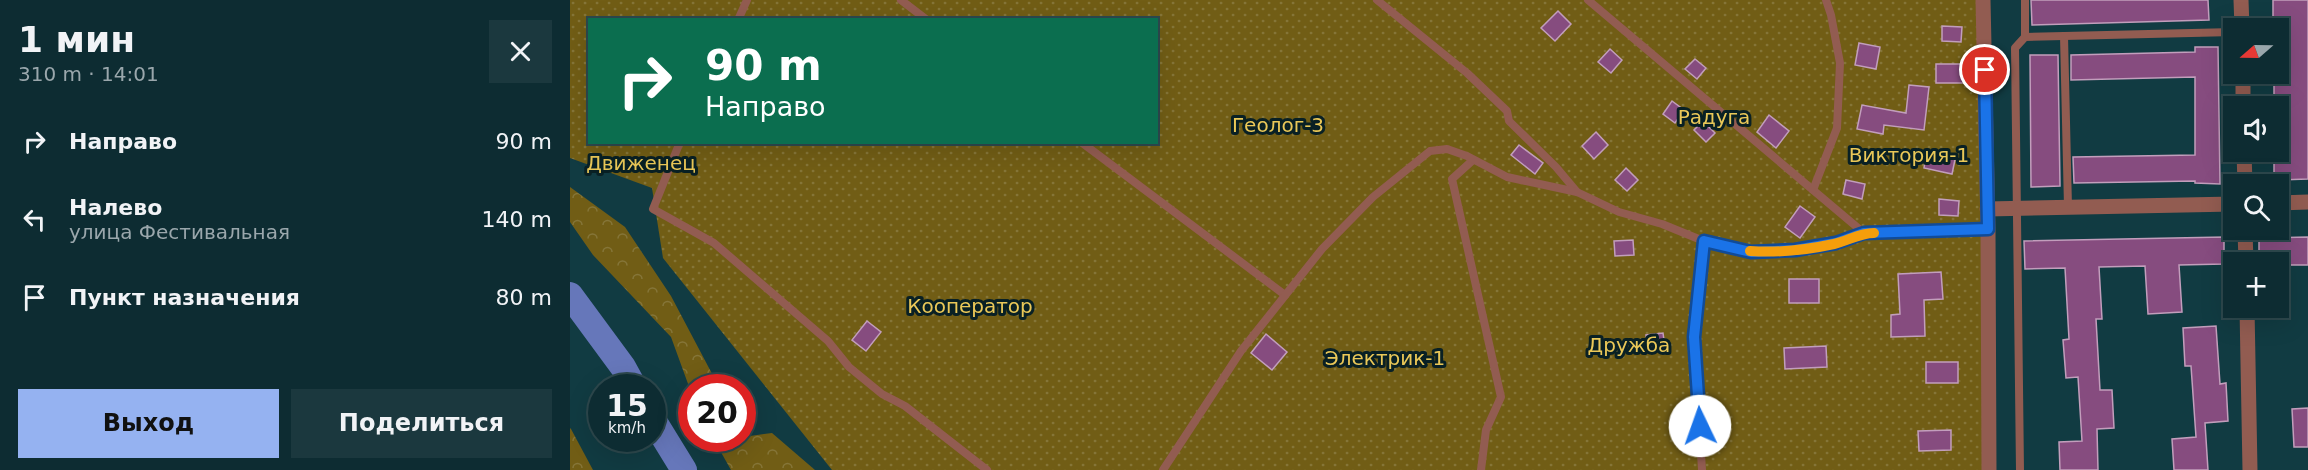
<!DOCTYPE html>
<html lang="ru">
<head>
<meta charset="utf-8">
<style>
	:root { --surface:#0d2c32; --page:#1b383e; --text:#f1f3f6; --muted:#9aa7ac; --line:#2d484d; --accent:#95b2f1 }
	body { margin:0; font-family:"DejaVu Sans",sans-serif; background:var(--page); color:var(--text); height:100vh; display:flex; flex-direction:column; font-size:22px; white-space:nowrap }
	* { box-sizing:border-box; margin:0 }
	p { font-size:20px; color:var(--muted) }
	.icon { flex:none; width:33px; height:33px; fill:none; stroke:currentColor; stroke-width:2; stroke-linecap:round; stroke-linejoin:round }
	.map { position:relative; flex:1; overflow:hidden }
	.drawer { display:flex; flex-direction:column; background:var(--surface); width:570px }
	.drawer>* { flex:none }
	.banner { position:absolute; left:18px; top:18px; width:570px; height:126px; border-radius:0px; box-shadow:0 6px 24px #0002,0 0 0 2px var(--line); background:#0b6e4f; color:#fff; overflow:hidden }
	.needle { width:39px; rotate:250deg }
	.tools { position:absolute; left:1653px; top:18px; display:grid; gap:12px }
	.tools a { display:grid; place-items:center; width:66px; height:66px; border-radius:0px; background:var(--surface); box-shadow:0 6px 24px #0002,0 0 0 2px var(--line); font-size:30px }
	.speed { position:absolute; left:18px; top:374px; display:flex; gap:12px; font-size:30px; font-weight:700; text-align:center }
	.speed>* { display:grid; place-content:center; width:78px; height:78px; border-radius:50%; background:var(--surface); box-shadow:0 6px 24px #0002,0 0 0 2px var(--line); line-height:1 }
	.speed small { font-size:15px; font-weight:400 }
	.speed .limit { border:9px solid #d22; background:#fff; color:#111 }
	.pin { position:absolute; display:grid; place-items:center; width:51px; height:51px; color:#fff; margin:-26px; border:3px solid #fff; border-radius:50%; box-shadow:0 2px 6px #0007 }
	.me { position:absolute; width:66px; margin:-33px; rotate:357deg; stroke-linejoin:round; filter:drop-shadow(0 0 4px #0008) }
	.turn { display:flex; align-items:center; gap:21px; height:126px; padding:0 18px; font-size:27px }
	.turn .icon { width:78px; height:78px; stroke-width:2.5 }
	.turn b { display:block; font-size:42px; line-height:51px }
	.round { display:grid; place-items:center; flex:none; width:63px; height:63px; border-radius:0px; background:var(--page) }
	.head { display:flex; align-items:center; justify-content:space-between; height:102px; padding:0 18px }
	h1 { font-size:36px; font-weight:700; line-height:45px }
	.button { display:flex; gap:12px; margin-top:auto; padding:12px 18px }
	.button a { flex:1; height:69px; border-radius:0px; background:var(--accent); color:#111; font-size:24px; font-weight:700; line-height:69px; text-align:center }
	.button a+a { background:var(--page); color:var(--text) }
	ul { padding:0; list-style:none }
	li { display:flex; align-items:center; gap:18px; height:78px; padding:0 18px }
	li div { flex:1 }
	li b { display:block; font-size:22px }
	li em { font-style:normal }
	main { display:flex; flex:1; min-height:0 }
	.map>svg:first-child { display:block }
	.forest { fill:url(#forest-crowns) }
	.garden { fill:url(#garden-dots); fill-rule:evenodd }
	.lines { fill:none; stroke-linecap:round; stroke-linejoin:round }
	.river { stroke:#6677ba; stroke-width:26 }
	.building { fill:#864c7f; stroke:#c29ebc; stroke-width:1.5 }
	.service { stroke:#925c51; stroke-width:8 }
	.minor { stroke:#925c51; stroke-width:15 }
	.route-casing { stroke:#114b97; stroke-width:15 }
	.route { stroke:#1a73e8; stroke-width:10 }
	.slow { stroke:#f59e0b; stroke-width:10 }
	.labels { text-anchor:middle; stroke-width:6; stroke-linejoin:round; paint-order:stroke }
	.park-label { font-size:20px; fill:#eac858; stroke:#092024 }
</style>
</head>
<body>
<main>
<section class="drawer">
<div class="head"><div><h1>1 мин</h1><p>310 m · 14:01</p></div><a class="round"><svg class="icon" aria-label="close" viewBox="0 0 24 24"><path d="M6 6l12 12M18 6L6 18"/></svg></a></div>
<ul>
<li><svg class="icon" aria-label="right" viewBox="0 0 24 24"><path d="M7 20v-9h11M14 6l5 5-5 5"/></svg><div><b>Направо</b></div><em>90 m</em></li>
<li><svg class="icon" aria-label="left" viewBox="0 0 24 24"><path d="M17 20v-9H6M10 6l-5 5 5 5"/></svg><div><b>Налево</b><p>улица Фестивальная</p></div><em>140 m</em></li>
<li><svg class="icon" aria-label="arrive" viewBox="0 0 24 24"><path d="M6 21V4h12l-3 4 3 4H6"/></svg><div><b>Пункт назначения</b></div><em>80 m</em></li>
</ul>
<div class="button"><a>Выход</a><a>Поделиться</a></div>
</section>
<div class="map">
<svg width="1738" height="470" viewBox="0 0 1738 470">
	<defs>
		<pattern id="forest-crowns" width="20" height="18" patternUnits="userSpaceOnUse" patternTransform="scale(1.5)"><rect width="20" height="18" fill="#715d15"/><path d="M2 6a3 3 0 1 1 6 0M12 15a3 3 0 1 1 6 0" fill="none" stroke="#857538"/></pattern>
		<pattern id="garden-dots" width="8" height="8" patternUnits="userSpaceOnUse" patternTransform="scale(1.5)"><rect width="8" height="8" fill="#715d15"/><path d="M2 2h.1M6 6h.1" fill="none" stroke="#857538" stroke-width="1.8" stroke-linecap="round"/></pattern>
	</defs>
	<rect width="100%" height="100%" fill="#113b42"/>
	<!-- forest -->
	<g class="forest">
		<path d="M0,187L55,227L101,296L149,387H122L121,392L101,337L23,255L0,222Z"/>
		<path d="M173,425L180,436L202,433L245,470H161L143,438H172Z"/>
		<path d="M0,428L1,429L23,470H0Z"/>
	</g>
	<!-- garden -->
	<path class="garden" d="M0,0H1413L1417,470H262L93,258L82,188L0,158ZM20,20H586V142H20Z"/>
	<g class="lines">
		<!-- river -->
		<g class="river">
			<path d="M0,295L53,367L64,387"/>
			<path d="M82,418L114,470"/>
		</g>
	</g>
	<!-- building -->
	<g class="building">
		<path d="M1461,0H1638L1639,20L1462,25Z"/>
		<path d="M1703,0H1738V179L1704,180V152H1708V106H1704V74H1708V28H1703Z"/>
		<path d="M988,11L1001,24L985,41L971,28Z"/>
		<path d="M1372,26L1392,27L1391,42L1372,41Z"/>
		<path d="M1289,43L1310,47L1306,69L1285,65Z"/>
		<path d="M1625,47H1648L1650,184L1625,183V181L1504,183L1503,157L1625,155V77L1501,80V55L1625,52Z"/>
		<path d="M1040,49L1052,60L1041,73L1028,62Z"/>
		<path d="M1460,55H1488L1490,186L1461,187Z"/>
		<path d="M1125,59L1136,68L1127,79L1115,69Z"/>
		<rect x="1366" y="64" width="29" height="19"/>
		<path d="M1339,85L1359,87L1354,130L1314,125L1313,134L1287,129L1292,105L1336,113Z"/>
		<path d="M1102,101L1114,110L1105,123L1093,114Z"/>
		<path d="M1199,115L1219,131L1206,148L1187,132Z"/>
		<path d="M1133,121L1145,133L1136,142L1124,130Z"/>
		<path d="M1026,132L1038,145L1024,159L1012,146Z"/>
		<path d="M949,145L973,163L965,174L941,155Z"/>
		<path d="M1357,150L1386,155L1382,174L1354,168Z"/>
		<path d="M1056,168L1068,180L1057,191L1045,180Z"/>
		<path d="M1276,180L1295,184L1292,199L1273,194Z"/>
		<path d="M1369,199L1389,201L1388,216L1369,215Z"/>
		<path d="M1230,206L1245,217L1230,238L1215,227Z"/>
		<path d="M1654,237V264L1609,265L1612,312L1578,314L1575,266L1529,267L1532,319H1526L1530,390H1542L1544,428L1527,429L1528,470H1490L1489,442L1512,441L1508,377L1496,378L1493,340L1499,339L1495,268L1455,269L1454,241Z"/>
		<path d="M1738,237V265H1708V262H1689V238Z"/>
		<path d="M1063,240L1064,255L1045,256L1044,241Z"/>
		<path d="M1371,272L1373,299L1354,300L1355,336L1321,337V315L1330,314L1328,274Z"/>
		<rect x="1219" y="279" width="30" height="24"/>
		<path d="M297,321L311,332L296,351L282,340Z"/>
		<path d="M1646,326L1650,384L1656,383L1658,421L1635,423L1638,470H1604L1602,439L1626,437L1621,366H1615L1613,328Z"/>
		<path d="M1093,333L1095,347L1077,349L1076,335Z"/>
		<path d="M696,334L717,352L702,370L681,353Z"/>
		<path d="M1256,346L1257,367L1215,369L1214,348Z"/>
		<rect x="1356" y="362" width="32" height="21"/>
		<path d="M1738,408V447H1724L1722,409Z"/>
		<path d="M1381,430V450L1349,451L1348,431Z"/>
	</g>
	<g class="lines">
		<!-- service -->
		<g class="service">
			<path d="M331,0L357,20"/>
			<path d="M807,0L897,73L937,111L939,121L986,167L1007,192"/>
			<path d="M1018,0L1294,233L1418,229"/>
			<path d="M168,20L177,0"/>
			<path d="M1494,36L1498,207"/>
			<path d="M1455,37L1664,32"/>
			<path d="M110,142L83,209L144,243L258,341L279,367L312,394L335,406L417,470"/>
			<path d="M511,142L715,295"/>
			<path d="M903,160L882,179L931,397L916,430L911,470"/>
			<path d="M1243,190L1267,128L1270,63L1261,15L1256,0"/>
			<path d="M593,470L671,351L752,249L803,197L860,151L877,149L897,156L937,177L1007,192L1049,212L1092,224L1141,244L1181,252L1225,251L1266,243L1294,233"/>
			<path d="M1132,470L1124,337L1134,241"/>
			<path d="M1450,470L1445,48L1455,37V0"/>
		</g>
		<!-- minor -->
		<g class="minor">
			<path d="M1413,0L1418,229L1419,470"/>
			<path d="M1671,0L1672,28"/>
			<path d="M1673,74V106"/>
			<path d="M1674,152L1675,184"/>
			<path d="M1708,203L1738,202"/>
			<path d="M1417,209L1664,204"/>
			<path d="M1675,230L1676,262"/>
			<path d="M1677,308L1680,470"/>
		</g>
	</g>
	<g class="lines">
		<!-- route casing -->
		<g class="route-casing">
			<path id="route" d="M1130,426L1124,337L1134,241L1181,252L1225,250L1266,243L1294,233L1418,229L1415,70"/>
		</g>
		<!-- route -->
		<use href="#route" class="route"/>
		<!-- slow -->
		<path class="slow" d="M1180,251C1208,253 1236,250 1264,244C1278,241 1289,233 1304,233"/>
	</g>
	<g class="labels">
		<!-- park labels -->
		<g class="park-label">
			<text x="1144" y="124">Радуга</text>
			<text x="708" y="132">Геолог-3</text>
			<text x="1339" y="162">Виктория-1</text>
			<text x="71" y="170">Движенец</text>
			<text x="400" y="313">Кооператор</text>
			<text x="1059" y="352">Дружба</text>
			<text x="815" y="365">Электрик-1</text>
		</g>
	</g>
</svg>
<div class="tools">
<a><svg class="needle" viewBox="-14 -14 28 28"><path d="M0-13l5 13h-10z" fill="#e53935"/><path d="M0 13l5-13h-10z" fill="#9aa7ac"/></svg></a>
<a><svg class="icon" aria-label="sound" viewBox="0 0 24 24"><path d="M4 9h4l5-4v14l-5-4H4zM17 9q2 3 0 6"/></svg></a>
<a><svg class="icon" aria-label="search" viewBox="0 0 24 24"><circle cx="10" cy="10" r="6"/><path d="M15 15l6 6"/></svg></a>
<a>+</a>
</div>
<div class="speed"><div>15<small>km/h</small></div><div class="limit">20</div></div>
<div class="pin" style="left:1415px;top:70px;background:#d93025"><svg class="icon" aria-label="arrive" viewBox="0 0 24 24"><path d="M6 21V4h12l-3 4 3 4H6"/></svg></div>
<svg class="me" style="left:1130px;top:426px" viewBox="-20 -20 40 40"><circle r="19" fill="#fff"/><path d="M0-13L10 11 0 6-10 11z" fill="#1a73e8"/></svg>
<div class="banner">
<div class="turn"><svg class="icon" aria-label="right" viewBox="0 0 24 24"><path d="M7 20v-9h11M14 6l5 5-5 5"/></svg><div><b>90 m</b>Направо</div></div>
</div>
</div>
</main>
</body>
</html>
